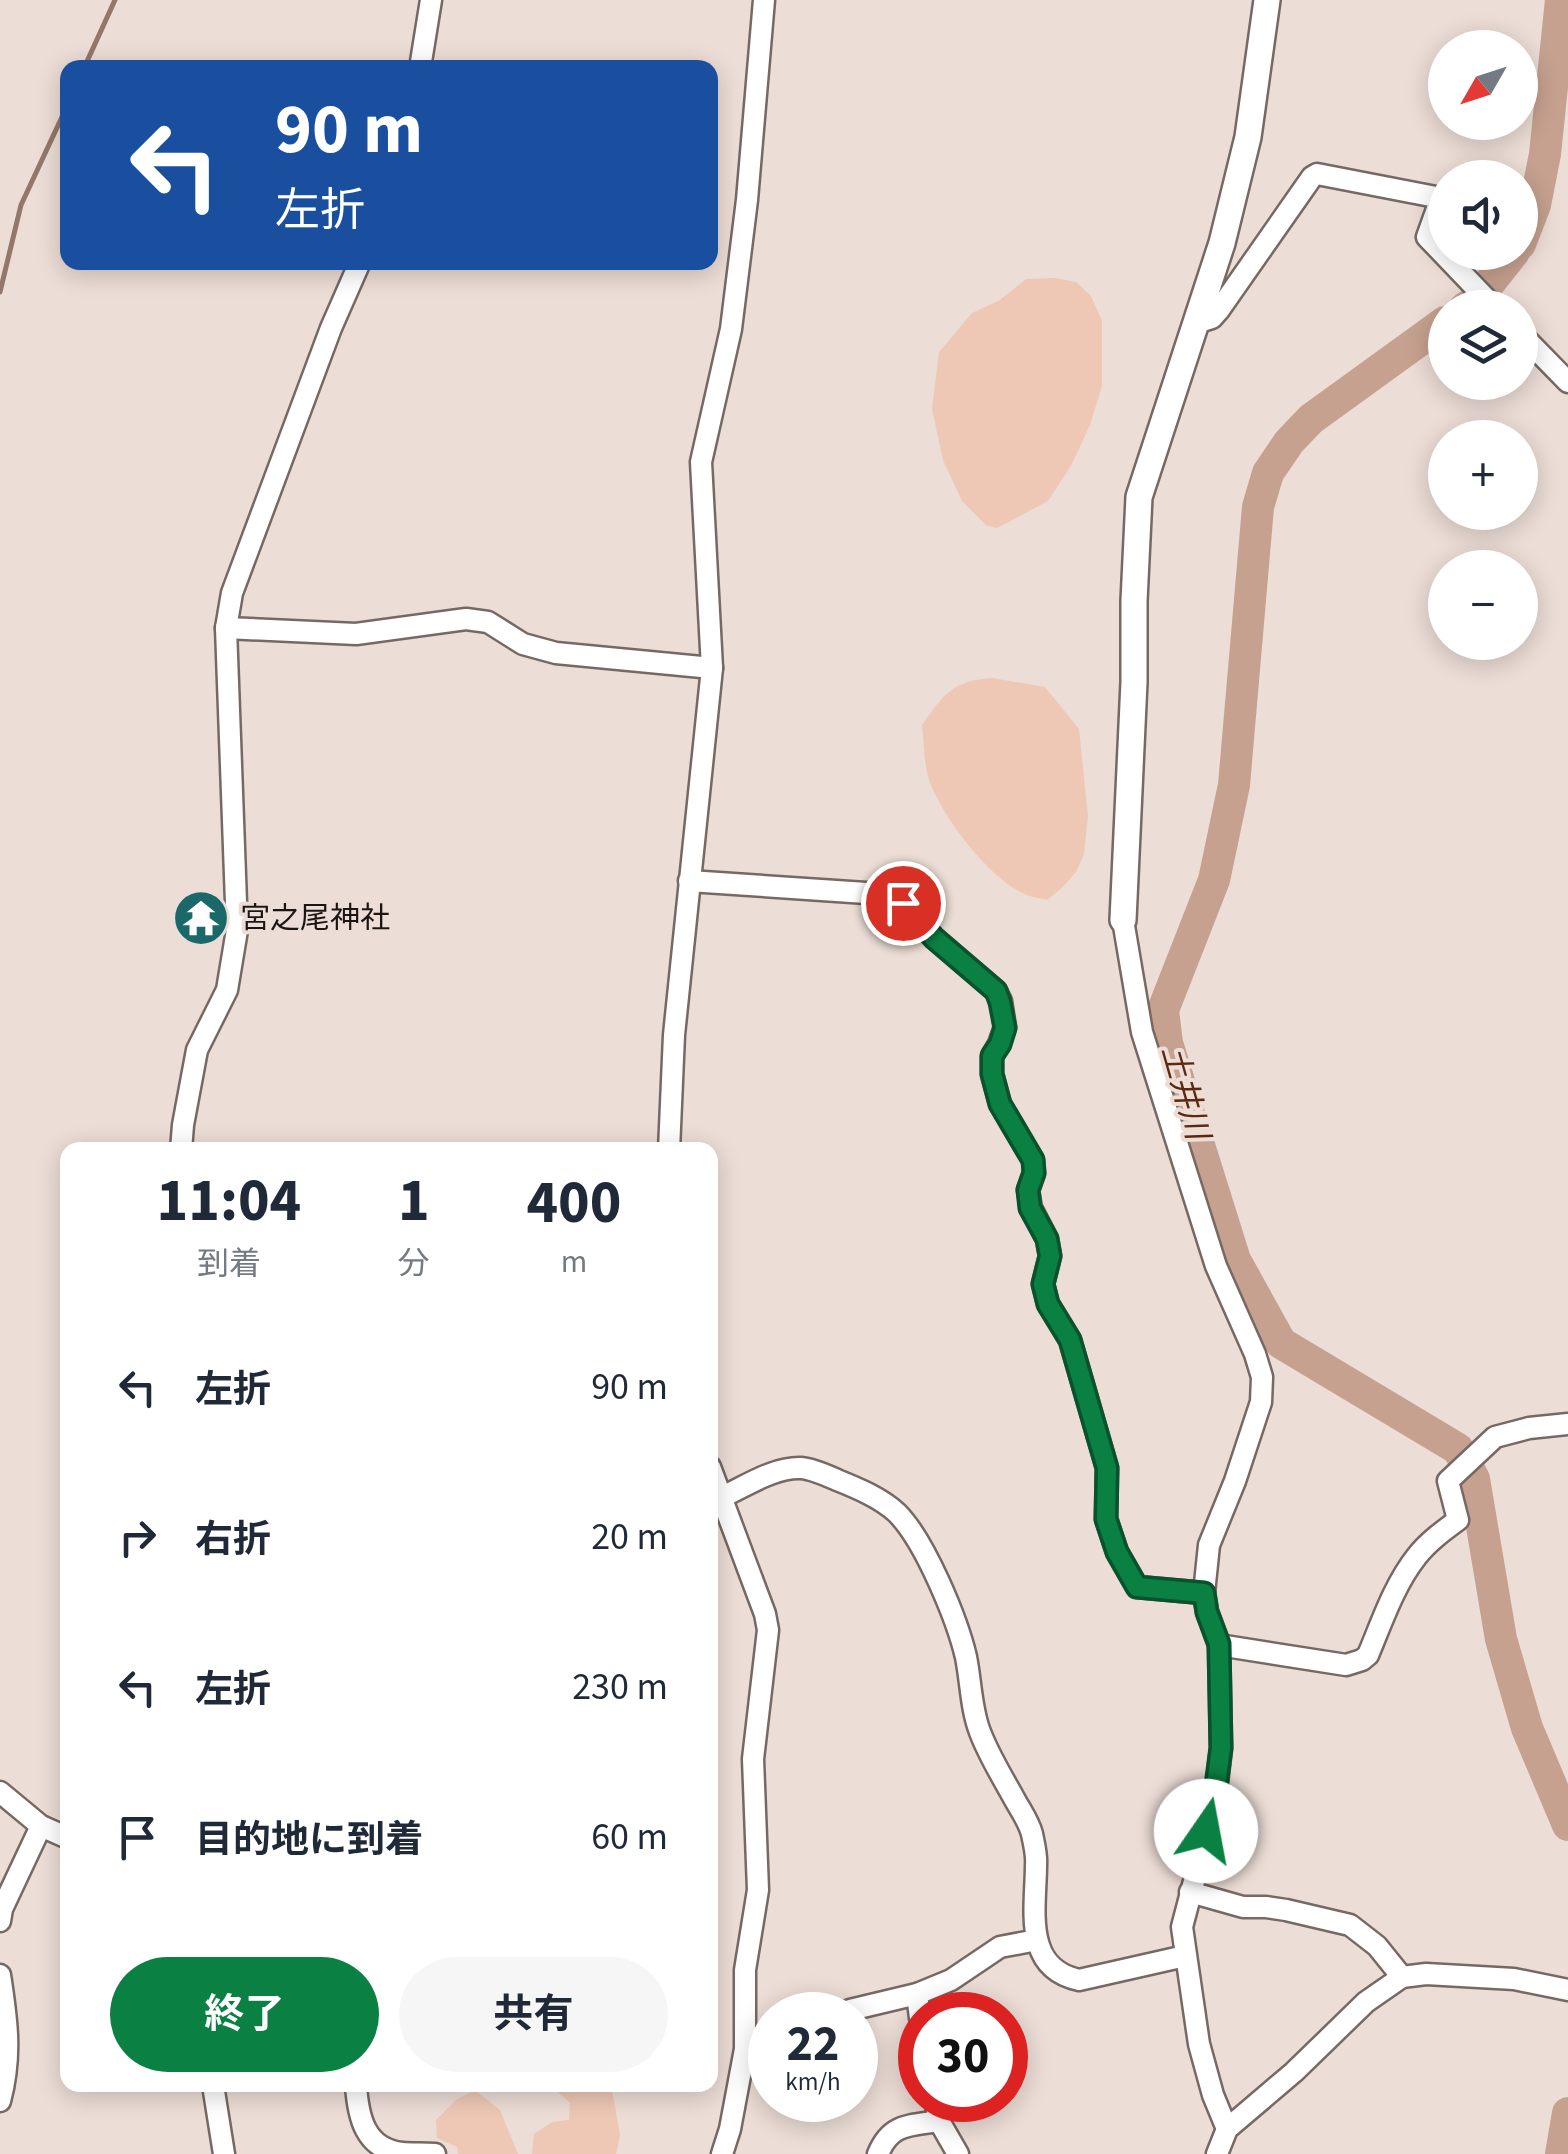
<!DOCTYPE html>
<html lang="ja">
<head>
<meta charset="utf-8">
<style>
	:root { --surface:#fff; --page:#f6f6f7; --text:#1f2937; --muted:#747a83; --accent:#0b8043 }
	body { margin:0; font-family:"Source Sans 3","Noto Sans JP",sans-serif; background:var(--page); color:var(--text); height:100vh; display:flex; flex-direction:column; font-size:38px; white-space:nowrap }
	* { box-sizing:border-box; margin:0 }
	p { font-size:32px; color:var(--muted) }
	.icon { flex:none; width:55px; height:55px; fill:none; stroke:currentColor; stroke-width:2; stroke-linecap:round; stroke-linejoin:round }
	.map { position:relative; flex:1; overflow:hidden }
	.side { position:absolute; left:60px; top:1142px; width:658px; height:950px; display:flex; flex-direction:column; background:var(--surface); border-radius:20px; box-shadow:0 5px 25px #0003 }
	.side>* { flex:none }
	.top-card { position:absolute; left:60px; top:60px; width:658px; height:210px; border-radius:20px; box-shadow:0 5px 25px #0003; background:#1a4fa0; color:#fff; overflow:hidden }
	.needle { width:65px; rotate:231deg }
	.controls { position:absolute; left:1428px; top:30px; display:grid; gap:20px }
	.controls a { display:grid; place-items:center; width:110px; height:110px; border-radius:50%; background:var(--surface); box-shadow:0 5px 25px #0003; font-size:50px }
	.speed { position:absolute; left:748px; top:1992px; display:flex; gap:20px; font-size:50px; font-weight:700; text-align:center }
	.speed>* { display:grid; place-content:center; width:130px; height:130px; border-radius:50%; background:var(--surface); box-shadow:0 5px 25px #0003; line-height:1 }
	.speed small { font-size:25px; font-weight:400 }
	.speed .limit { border:15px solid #d22; background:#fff; color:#111 }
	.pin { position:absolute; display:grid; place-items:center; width:85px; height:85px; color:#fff; margin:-42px; border:5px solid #fff; border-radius:50%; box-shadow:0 2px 10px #0007 }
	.me { position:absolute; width:110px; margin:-55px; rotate:12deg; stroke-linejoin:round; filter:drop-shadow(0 0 8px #0008) }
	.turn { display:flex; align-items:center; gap:35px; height:210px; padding:0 50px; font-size:45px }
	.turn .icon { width:130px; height:130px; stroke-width:2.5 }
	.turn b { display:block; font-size:70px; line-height:85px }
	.eta { display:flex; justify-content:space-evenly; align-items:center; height:170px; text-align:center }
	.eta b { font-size:60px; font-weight:700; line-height:70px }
	.action { display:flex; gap:20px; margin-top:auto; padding:20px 50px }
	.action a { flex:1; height:115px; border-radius:60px; background:var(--accent); color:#fff; font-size:40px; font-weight:700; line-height:115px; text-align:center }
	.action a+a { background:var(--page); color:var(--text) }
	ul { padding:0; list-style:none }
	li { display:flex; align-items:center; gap:30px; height:150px; padding:0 50px }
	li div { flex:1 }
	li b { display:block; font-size:38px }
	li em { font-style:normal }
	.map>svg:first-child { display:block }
	.green { fill:#eec8b5 }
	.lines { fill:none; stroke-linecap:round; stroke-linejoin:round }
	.stream { stroke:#93776a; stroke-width:5 }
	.river { stroke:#c6a18f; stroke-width:32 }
	.minor-casing { stroke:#766963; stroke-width:25 }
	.tertiary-casing { stroke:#766963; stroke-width:30 }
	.minor { stroke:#fff; stroke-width:20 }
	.tertiary { stroke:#fff; stroke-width:25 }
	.route-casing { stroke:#07532c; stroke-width:25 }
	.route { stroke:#0b8043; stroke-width:18 }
	.labels { text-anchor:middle; stroke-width:8; stroke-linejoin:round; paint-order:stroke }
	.poi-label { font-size:30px; fill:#1b1614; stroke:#ecddd6; text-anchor:start }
	.water-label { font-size:32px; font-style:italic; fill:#5a290e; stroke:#ecddd6 }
</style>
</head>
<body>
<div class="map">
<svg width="1568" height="2154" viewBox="0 0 1568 2154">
	<rect width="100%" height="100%" fill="#ecddd6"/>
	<!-- green -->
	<g class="green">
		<path d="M1055,278L1076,282L1091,296L1102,321V386L1090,425L1071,466L1048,501L997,528L986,525L962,501L943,460L932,409L939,352L972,313L1000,300L1026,279Z"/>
		<path d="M992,678L1045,687L1079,729L1088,816L1084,854L1076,872L1063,887L1047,900C1040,898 1031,897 1024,894C987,876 943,818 929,780C924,763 924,743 922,725C944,694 952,681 992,678Z"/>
		<path d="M550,2085H606L612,2090L620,2135L616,2154H532L534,2134L552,2122L569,2120L570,2103Z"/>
		<path d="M475,2090L500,2110L518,2154H458L457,2147L437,2138L436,2120L457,2099Z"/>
	</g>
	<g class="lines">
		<!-- stream -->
		<g class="stream">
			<path d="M84,68L115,0"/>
			<path d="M0,292L21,205L68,104"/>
		</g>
		<!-- river -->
		<g class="river">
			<path d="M1520,244L1535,205L1545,154L1561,0"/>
			<path d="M1465,308L1475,301L1514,252"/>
			<path d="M1445,322L1311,419L1289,442L1268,473L1258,507L1234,785L1214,880L1163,1010L1167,1043L1235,1260L1281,1343L1458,1449L1474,1479L1501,1639L1527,1728L1568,1825"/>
			<path d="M1561,2154L1568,2113"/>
		</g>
		<!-- minor casing -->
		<g class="minor-casing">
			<g id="minor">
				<path d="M420,68L431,0"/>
				<path d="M1196,323L1212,318L1219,310L1312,177L1317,174L1441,198L1427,237L1495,308"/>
				<path d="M1520,333L1568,382"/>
				<path d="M226,628L356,634L466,619L488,622L523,644L556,653L712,668"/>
				<path d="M689,881L881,894L893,897L903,903L934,938L996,991L1001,1001L1005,1027L999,1044L992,1056V1074L1000,1104L1033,1160L1034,1173L1028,1190L1031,1208L1047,1239L1050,1256L1043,1284L1048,1304L1070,1340L1107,1468L1106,1519L1117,1552L1137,1587L1204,1593"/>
				<path d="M1123,920L1142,1032L1216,1266L1255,1354L1262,1377L1261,1402L1235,1481L1209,1545L1204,1593L1207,1612L1219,1645L1221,1748L1215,1801L1182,1927L1199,2044L1213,2095L1227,2129"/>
				<path d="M181,1150L183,1125L197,1050L227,990L237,930L226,628L232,593L331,328L360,262"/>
				<path d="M669,1150L674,1035L712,668L701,462L731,329L747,200L764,0"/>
				<path d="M710,1467L765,1614L768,1630L753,1759L758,1890L745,1970V2049L730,2129L722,2154"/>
				<path d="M722,1497C746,1486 774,1467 801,1468C813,1469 826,1475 837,1480C857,1488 881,1498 897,1513C925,1541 957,1619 966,1657C971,1682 971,1709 980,1732C989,1756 1003,1778 1015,1800C1021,1811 1029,1822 1032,1834C1034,1844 1037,1855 1036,1865C1036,1907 1022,1968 1079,1980L1185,1956"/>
				<path d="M1219,1645L1346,1665L1362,1660L1368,1655C1382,1622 1394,1585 1417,1556C1428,1542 1443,1531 1458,1520L1448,1481L1495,1437L1529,1428L1568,1424"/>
				<path d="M0,1792L41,1826L68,1838"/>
				<path d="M1190,1892L1243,1907H1266L1286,1910L1350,1925L1377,1946L1402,1977"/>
				<path d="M0,1921L2,1909L41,1826"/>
				<path d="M0,1975C7,2020 12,2056 0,2101"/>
				<path d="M917,1994L920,2018"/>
				<path d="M850,2010L917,1994L951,1980L1000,1947L1037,1940"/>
				<path d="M213,2085L224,2154"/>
				<path d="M356,2085C358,2117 365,2149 402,2153C413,2154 424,2153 435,2154"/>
				<path d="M935,2100L939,2121L958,2154"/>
				<path d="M878,2154C891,2123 909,2126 939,2121"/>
				<path d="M1217,2154L1227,2129L1294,2072L1366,2002L1402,1977L1426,1974L1514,1979L1568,1990"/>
			</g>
		</g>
		<!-- tertiary casing -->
		<g class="tertiary-casing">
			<path id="tertiary" d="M1123,920L1134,682V601L1139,497L1222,243L1248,137L1267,0"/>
		</g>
		<!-- minor -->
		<use href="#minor" class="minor"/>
		<!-- tertiary -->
		<use href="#tertiary" class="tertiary"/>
	</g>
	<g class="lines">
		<!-- route casing -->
		<g class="route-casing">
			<path id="route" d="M903,903L934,938L996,991L1000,1002L1005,1028L1000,1044L992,1056V1074L1000,1104L1033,1160L1034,1173L1028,1190L1030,1208L1047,1239L1050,1256L1043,1284L1048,1304L1070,1340L1107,1468L1106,1519L1117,1552L1137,1587L1204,1593L1207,1612L1219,1644L1221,1748L1214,1801L1206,1831"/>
		</g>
		<!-- route -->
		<use href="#route" class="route"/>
	</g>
	<!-- icons -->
	<defs>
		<g id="temple-disc" transform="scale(2.875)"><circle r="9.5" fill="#1a6869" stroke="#ecddd6"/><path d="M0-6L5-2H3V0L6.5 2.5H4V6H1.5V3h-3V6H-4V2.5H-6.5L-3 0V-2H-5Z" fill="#fff"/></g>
	</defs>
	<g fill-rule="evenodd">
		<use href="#temple-disc" x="201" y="918"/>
	</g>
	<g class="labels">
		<!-- poi labels -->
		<g class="poi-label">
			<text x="240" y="928">宮之尾神社</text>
		</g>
		<!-- water labels -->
		<g class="water-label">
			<text transform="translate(1186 1092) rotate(74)" y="11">土井川</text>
		</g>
	</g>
</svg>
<div class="controls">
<a><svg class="needle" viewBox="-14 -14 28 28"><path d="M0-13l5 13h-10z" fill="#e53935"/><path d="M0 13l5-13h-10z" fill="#747a83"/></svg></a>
<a><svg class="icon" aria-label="sound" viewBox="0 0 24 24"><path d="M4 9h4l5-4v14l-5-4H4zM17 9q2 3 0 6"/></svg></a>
<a><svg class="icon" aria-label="layers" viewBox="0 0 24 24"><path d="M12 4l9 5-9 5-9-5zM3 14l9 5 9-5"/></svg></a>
<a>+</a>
<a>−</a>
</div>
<div class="speed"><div>22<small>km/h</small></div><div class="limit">30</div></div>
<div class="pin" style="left:903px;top:903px;background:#d93025"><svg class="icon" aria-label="arrive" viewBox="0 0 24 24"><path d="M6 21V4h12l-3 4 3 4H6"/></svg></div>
<svg class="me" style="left:1206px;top:1831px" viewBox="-20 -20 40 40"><circle r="19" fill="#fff"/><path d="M0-13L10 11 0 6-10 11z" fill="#0b8043"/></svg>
<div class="top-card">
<div class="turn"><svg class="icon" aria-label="left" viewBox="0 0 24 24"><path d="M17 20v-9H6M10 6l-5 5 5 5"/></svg><div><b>90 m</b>左折</div></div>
</div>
<section class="side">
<div class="eta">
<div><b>11:04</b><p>到着</p></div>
<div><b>1</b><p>分</p></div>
<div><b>400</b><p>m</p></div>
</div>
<ul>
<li><svg class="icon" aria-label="left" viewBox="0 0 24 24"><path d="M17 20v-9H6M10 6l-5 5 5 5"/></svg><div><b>左折</b></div><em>90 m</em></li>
<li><svg class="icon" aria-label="right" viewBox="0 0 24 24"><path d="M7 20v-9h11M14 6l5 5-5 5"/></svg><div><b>右折</b></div><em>20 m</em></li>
<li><svg class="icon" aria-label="left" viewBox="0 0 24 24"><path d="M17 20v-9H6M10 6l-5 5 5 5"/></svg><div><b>左折</b></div><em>230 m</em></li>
<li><svg class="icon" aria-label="arrive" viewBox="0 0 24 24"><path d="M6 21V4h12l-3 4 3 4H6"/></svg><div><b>目的地に到着</b></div><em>60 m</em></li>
</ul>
<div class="action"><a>終了</a><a>共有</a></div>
</section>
</div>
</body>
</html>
